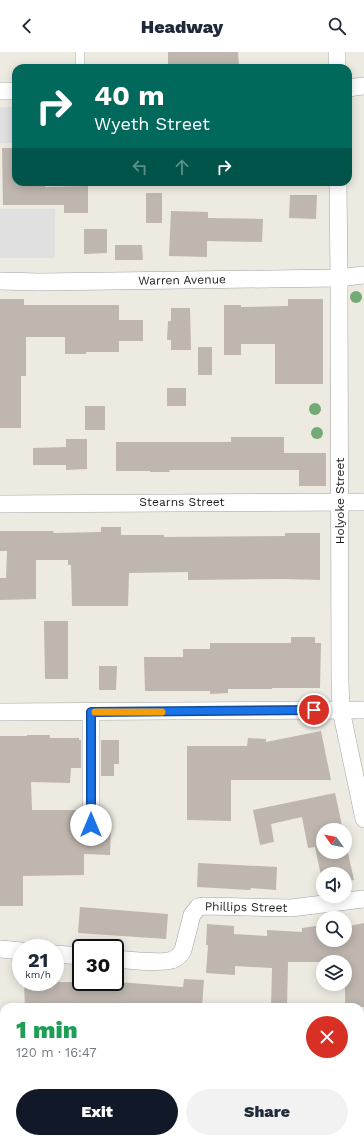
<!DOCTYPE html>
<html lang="en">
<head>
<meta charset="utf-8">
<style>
	:root { --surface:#fff; --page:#f2f2f3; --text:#1f2937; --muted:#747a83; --accent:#111827 }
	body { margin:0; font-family:"Work Sans",sans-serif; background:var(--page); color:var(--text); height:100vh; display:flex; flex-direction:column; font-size:15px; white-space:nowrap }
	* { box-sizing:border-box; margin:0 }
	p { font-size:13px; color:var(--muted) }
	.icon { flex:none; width:22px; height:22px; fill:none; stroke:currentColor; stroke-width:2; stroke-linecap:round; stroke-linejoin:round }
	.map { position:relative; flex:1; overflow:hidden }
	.details { position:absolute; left:0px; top:951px; width:364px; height:140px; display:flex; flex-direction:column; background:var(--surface); border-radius:12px 12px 0 0; box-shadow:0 2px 10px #0003 }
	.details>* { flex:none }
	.banner { position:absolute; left:12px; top:12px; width:340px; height:122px; border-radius:12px; box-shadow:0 2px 10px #0003; background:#00695c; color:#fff; overflow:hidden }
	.needle { width:26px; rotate:303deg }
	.tools { position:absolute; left:316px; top:771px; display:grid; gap:8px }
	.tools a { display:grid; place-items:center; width:36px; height:36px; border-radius:50%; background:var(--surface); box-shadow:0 2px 10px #0003; font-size:20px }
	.speed { position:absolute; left:12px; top:887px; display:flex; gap:8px; font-size:20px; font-weight:700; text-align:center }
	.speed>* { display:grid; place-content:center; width:52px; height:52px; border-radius:50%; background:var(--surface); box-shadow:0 2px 10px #0003; line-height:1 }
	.speed small { font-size:10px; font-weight:400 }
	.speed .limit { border:2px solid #111; border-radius:6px; background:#fff; color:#111 }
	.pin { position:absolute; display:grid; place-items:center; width:34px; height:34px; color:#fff; margin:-17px; border:2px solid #fff; border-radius:50%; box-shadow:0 1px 4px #0007 }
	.me { position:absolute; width:44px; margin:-22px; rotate:0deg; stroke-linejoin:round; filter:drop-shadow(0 0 3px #0008) }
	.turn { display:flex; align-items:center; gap:14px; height:84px; padding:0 16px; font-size:18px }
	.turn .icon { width:52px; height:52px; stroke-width:2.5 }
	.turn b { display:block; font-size:28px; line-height:34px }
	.lanes { display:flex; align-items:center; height:38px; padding:0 16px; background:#0003; justify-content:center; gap:20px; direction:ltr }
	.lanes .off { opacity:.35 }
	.round { display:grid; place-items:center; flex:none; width:42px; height:42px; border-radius:21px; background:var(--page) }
	.overview { display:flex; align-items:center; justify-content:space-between; height:68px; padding:0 16px }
	h1 { font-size:24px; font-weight:800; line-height:30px; color:#1e9e55 }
	.primary-button { display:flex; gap:8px; margin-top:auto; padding:8px 16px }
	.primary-button a { flex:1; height:46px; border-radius:24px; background:var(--accent); color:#fff; font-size:16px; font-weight:800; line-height:46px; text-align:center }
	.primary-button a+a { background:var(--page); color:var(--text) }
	header { display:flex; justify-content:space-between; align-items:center; height:52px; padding:0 16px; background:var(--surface); font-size:18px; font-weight:800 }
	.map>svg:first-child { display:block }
	.parking { fill:#e0e0e0 }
	.building { fill:#beb6af }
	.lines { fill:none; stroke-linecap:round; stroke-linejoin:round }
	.lane-casing { stroke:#a3a3a3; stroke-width:10 }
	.street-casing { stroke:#a3a3a3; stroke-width:18 }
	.secondary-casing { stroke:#5c6e09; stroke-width:23 }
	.lane { stroke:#fff; stroke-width:9 }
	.street { stroke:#fff; stroke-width:17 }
	.secondary { stroke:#eff6b7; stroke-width:22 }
	.tree { fill:#73aa76 }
	.route-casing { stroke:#114b97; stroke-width:10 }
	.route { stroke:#1a73e8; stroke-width:7 }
	.slow { stroke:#f59e0b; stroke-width:7 }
	.labels { text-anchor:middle; stroke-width:3.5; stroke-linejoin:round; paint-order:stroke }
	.street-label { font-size:12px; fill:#1c1c1c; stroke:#fff }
</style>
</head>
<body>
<header><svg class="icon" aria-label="back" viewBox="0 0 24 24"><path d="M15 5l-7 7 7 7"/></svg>Headway<svg class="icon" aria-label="search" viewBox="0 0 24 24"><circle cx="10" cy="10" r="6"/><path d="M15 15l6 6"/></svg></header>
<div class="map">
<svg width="364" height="1091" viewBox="0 0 364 1091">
	<rect width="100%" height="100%" fill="#edeae2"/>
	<!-- parking -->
	<g class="parking">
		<rect x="0" y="55" width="16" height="36"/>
		<rect x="0" y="157" width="55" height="49"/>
	</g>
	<!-- building -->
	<g class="building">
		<path d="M168,0H238L239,14H200V16L168,15Z"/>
		<path d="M2,96H16V130H45V135L88,134V161H64V153H3Z"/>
		<rect x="146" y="141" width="16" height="30"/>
		<path d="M290,143H317L316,167L289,166Z"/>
		<path d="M171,159L208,160V166L263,167L262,190L207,189V205L169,204Z"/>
		<path d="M84,177H107V201L84,202Z"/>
		<path d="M115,193H142L143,208H115Z"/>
		<path d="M0,247H24V253H119V268H143V289H119V300H86V302H65V285H26V324H21V376H0Z"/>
		<path d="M288,247H323V332H275V292H241V303H224V253H241V255L288,254Z"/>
		<path d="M171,256H190L191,298H171V288H167L168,269H171Z"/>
		<rect x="198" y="295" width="14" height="28"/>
		<rect x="167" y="336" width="19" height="18"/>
		<rect x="85" y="354" width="20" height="24"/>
		<path d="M231,385H284V401H326V434H299V418H169L170,420H150V419H116V390H231Z"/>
		<path d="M66,387H87V417L66,418V413H33V396L66,395Z"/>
		<path d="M101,475H121V483H164V485L285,484V481H320V528L284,527L188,528V520L129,521L128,554H72L71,513H68V508H36V547L0,548V526H6L7,499H0V479H53L54,481L101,480Z"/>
		<path d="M44,569H68V627H45Z"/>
		<path d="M291,585H315V591H321L320,636H272V637H228V641L210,642V639H145L144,605H183V597H210V591H291Z"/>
		<path d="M99,614H117L116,638H99Z"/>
		<path d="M321,679L331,728H231V769L187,768V694H247L248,686L266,687V690Z"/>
		<path d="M27,683H50V686H79V688H81V716H71L70,731L31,730L32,758H81V773L83,778L86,782L91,783L96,782L99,778L100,775H111L110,803L84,802V823L23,824V854H0V684H27Z"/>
		<path d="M101,688H119V712H114V724H101Z"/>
		<path d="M335,741L343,778H323V800H345V787L354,828L345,830V822H323V833L315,795L308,796L302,765L271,772L274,790L260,793L253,758Z"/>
		<path d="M198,811L277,815L276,838L251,836L250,838L197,835Z"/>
		<path d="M80,855L168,862L166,887L78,881Z"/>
		<path d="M364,871V955H345V910H288L287,955H271L272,916L235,914V923L206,921L208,893H206L207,872L234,874V882L267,884V878L302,880V876L323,873V888H345V875Z"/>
		<path d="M184,927L204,928L202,955H25L24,930H118L183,935Z"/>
	</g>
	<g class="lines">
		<!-- lane casing -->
		<g class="lane-casing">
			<g id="lane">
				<path d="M80,16V0"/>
				<path d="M3,1025L4,1034"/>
				<path d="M7,1087V1088L21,1087"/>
				<path d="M32,1087L39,1091"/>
				<path d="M56,1091L73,1087"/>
			</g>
		</g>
		<!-- street casing -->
		<g class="street-casing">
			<g id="street">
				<path d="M337,16V0"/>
				<path d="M348,36L364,34"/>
				<path d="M0,39H16"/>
				<path d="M338,130L339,226L340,629L341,658L364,767"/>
				<path d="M0,229L40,230L339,226L364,223"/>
				<path d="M0,452L364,450"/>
				<path d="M0,660L364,658"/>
				<path d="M91,773V660"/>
				<path d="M0,897L21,899"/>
				<path d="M55,902L81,904"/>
				<path d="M115,907C128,908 160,912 172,908C177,906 181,903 183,898L191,867L192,863L198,855L205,854L291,856L364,847"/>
			</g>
		</g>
		<!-- secondary casing -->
		<g class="secondary-casing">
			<g id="secondary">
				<path d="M360,1067L364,1066"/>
				<path d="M282,1091L295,1087"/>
			</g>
		</g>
		<!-- lane -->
		<use href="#lane" class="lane"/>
		<!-- street -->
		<use href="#street" class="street"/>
		<!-- secondary -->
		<use href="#secondary" class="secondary"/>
	</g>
	<!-- trees -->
	<g class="tree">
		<circle cx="356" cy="245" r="6"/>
		<circle cx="315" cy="357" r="6"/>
		<circle cx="317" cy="381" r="6"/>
	</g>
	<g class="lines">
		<!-- route casing -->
		<g class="route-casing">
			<path id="route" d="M91,773V660L314,658"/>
		</g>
		<!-- route -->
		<use href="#route" class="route"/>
		<!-- slow -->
		<path class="slow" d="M95,660H162"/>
	</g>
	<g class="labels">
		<!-- street labels -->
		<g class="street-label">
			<text transform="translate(182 228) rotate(-1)" y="4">Warren Avenue</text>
			<text transform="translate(340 449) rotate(-90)" y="4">Holyoke Street</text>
			<text x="182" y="454">Stearns Street</text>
			<text transform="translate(246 855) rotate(1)" y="4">Phillips Street</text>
		</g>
	</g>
</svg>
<div class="tools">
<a><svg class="needle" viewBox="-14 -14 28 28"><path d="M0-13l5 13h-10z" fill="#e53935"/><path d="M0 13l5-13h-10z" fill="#747a83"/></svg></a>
<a><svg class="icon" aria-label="sound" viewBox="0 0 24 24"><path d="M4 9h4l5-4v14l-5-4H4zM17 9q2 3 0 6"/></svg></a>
<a><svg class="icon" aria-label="search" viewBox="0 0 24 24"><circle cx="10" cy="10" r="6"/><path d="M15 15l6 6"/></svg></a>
<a><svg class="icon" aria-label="layers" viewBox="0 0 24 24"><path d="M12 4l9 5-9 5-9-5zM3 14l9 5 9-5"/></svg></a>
</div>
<div class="speed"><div>21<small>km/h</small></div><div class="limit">30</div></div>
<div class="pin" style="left:314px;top:658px;background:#d93025"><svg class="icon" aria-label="arrive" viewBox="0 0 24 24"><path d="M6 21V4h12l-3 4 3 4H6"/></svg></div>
<svg class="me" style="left:91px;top:773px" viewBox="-20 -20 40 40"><circle r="19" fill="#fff"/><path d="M0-13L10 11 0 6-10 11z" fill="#1a73e8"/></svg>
<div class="banner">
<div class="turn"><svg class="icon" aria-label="right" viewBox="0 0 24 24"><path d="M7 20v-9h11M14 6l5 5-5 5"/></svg><div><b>40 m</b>Wyeth Street</div></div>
<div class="lanes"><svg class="icon off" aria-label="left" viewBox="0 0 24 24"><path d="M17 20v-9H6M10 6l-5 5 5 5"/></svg><svg class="icon off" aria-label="ahead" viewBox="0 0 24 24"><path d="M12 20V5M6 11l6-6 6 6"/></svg><svg class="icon" aria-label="right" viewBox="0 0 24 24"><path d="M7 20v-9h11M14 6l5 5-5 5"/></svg></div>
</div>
<section class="details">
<div class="overview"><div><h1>1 min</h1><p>120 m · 16:47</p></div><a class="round" style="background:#d93025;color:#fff"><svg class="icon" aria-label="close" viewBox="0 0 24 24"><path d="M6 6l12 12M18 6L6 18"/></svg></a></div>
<div class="primary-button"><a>Exit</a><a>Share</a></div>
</section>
</div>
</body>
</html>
